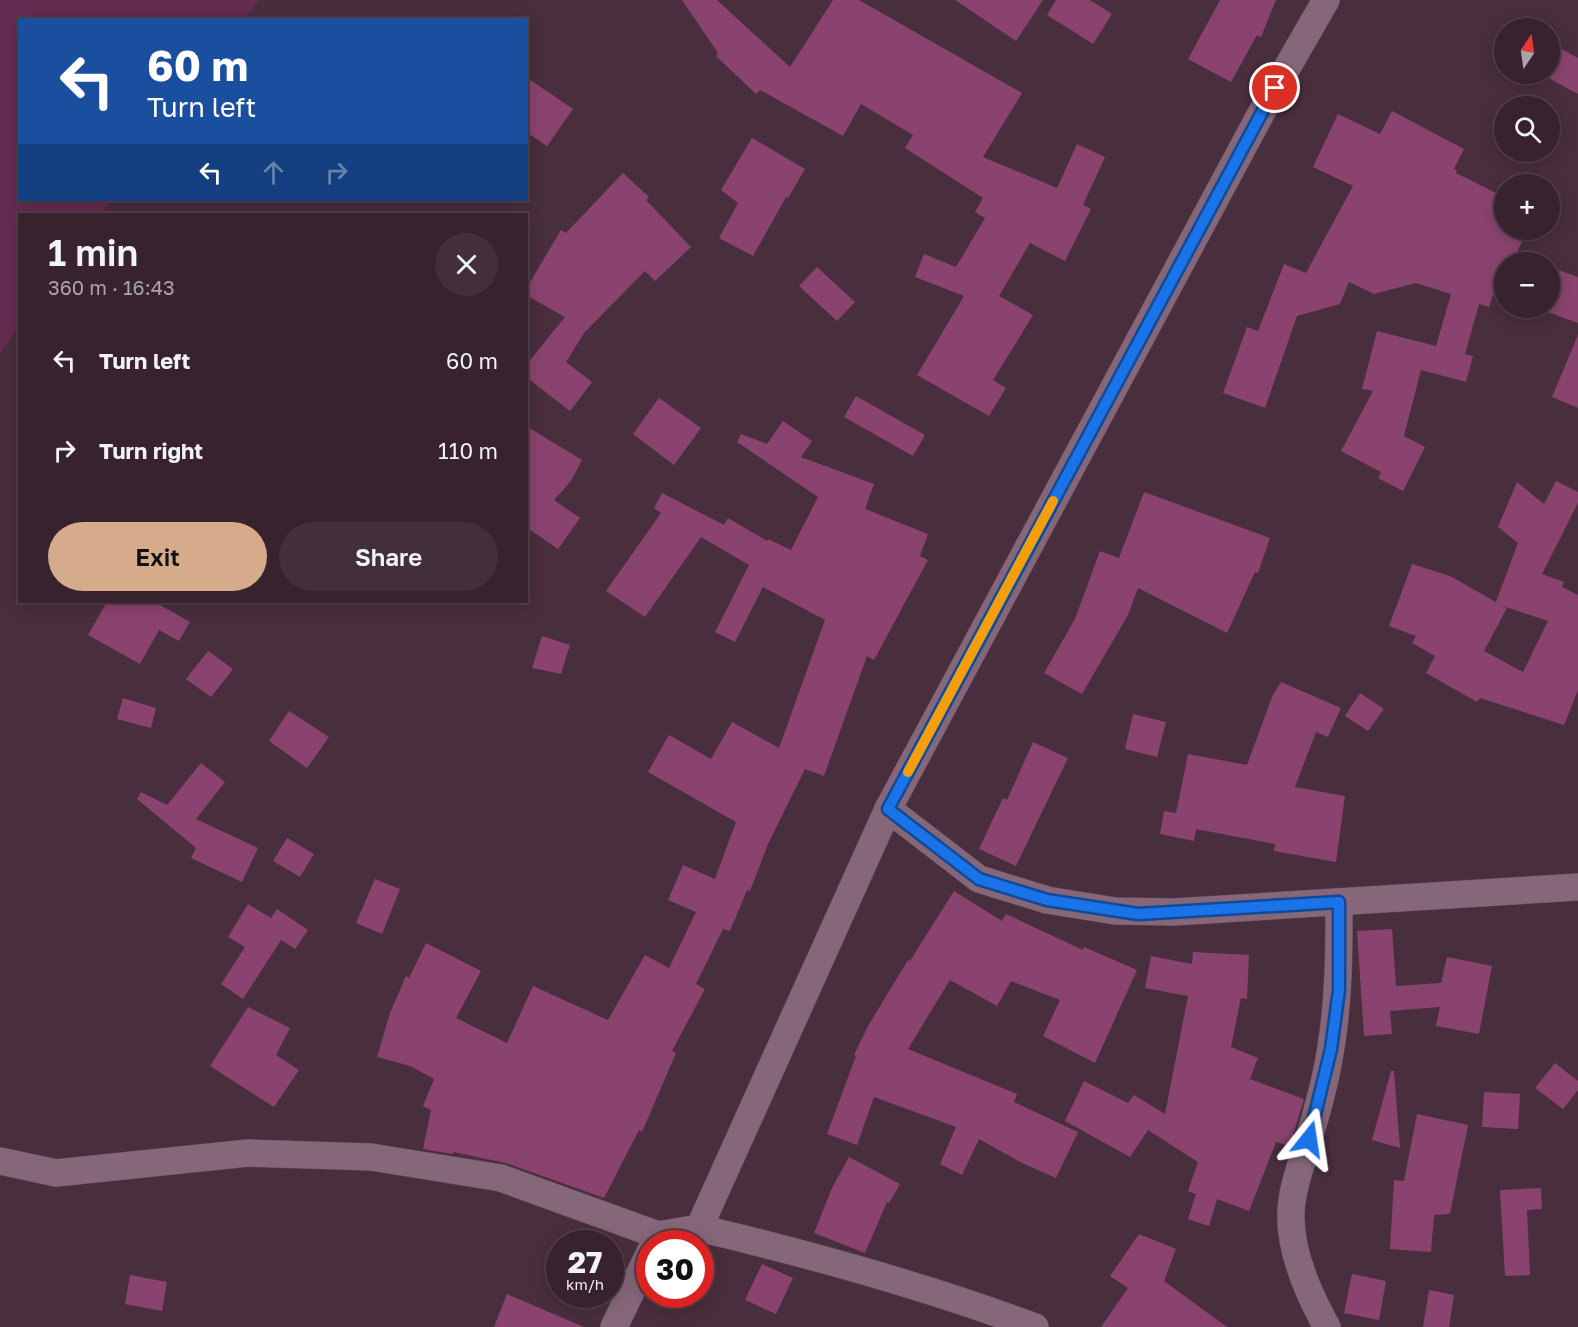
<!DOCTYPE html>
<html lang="en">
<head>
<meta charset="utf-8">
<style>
	:root { --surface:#37222e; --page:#422f3a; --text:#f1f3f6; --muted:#aaa4aa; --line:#513f4a; --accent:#d6ab8b }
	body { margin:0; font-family:"Golos Text",sans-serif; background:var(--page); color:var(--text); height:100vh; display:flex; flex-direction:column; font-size:22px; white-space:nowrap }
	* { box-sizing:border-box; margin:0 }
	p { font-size:20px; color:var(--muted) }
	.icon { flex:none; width:33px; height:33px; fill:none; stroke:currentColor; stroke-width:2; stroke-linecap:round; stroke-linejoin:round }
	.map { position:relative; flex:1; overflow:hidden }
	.details { position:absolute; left:18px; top:213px; width:510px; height:390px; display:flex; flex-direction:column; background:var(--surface); border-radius:0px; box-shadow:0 3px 15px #0003,0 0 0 2px var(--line) }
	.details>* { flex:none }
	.guide { position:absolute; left:18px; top:18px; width:510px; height:183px; border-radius:0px; box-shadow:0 3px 15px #0003,0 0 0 2px var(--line); background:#1a4fa0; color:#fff; overflow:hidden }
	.needle { width:39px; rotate:13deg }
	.controls { position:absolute; left:1494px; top:18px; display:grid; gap:12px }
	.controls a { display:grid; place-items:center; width:66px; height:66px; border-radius:50%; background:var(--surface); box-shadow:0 3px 15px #0003,0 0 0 2px var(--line); font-size:30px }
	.speed { position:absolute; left:546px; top:1230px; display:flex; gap:12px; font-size:30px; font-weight:700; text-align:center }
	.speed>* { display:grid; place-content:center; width:78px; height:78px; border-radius:50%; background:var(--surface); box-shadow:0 3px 15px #0003,0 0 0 2px var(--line); line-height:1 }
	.speed small { font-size:15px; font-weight:400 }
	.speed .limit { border:9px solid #d22; background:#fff; color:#111 }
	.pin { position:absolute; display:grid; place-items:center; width:51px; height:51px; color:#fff; margin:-26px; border:3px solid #fff; border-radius:50%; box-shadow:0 2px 6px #0007 }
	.me { position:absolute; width:66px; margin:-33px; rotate:15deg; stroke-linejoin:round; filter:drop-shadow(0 0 4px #0008) }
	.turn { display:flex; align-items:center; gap:21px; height:126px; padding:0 30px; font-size:27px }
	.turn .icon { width:78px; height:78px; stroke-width:2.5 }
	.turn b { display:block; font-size:42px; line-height:51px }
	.lanes { display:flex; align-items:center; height:57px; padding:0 30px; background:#0003; justify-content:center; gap:30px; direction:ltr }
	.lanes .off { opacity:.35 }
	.round { display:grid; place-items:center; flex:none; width:63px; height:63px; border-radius:32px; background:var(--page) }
	.headline { display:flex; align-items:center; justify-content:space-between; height:102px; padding:0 30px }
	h1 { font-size:36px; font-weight:600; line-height:45px }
	.cta { display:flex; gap:12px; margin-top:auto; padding:12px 30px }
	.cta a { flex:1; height:69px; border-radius:36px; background:var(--accent); color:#111; font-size:24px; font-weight:600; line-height:69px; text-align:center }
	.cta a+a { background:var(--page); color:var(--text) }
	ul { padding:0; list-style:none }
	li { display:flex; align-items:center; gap:18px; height:90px; padding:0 30px }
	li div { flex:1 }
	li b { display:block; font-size:22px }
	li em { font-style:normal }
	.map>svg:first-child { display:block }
	.green { fill:#662b50 }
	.building { fill:#8a436f; fill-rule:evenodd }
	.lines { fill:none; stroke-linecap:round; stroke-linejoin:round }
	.minor-casing { stroke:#644d5b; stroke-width:28 }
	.minor { stroke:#866779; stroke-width:27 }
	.route-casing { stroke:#114b97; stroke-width:15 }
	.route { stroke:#1a73e8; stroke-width:10 }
	.slow { stroke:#f59e0b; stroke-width:10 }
</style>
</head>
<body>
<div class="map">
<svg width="1578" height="1327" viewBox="0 0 1578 1327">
	<rect width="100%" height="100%" fill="#492e3e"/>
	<!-- green -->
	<path class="green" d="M0,0H259L244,19L20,20V200H112L101,214H20L19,326L0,353Z"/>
	<!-- building -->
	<g class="building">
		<path d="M682,0H717L790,67L833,0H859L1022,93L983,157L1057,188L1077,144L1105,157L1083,205L1091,209L1065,261L1030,243L999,296L1033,315L993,380L1006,388L989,416L917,375L964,296L915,277L924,254L956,267L985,218L975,212L983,198L905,148L913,135L861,104L843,136L760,90L756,94L716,56L718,53Z"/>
		<path d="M955,0H1043L1016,41Z"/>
		<path d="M1056,0H1090L1112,14L1093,44L1047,15Z"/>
		<path d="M1220,0H1276L1261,37L1257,35L1231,82L1188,59Z"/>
		<path d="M1558,47L1578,58V94L1543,75L1550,74V64Z"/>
		<path d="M526,77L573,109L547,146L526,132Z"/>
		<path d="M1392,111L1464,149L1454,169L1457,170L1456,173L1504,197V230H1528L1512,262H1504L1489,307L1479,304L1465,354L1473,356L1466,382L1421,370L1404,436L1425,447L1403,491L1378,478L1381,472L1341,451L1373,391L1362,389L1377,331L1436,346L1451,294L1416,283L1374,294L1349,282L1340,304L1297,316L1265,408L1223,393L1247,327L1258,331L1284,264L1306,273L1353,186L1313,167L1338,114L1380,134Z"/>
		<path d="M752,138L805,169L788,198L786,197L753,256L719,238L738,203L721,190Z"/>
		<path d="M623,173L649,197L646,200L691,247L655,281L645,271L584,333L566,362L592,382L570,411L526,377V365L565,317L526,295V289L561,230L566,233Z"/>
		<path d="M817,267L855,302L837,321L799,286Z"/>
		<path d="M1550,267L1578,277V323L1545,311V308H1550Z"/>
		<path d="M1578,335V408L1552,397Z"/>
		<path d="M856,396L925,435L913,456L844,417Z"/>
		<path d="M659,398L701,428L674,465L633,434Z"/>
		<path d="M783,421L812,441L801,457L874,484L865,509L928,534L920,556L928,560L874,660L867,656L824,776L805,769L768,844L750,891L747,890L730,931L723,929L696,984L705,989L672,1051L676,1053L642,1132L639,1130L604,1198L506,1163L453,1152V1154L423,1149L431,1110L423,1106L434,1079L410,1066L377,1057L390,1013L406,976L409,978L426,943L481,971L456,1018L507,1043L533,986L608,1020L645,955L669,968L696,912L668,900L683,865L715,879L736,822L648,772L669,735L711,759L732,722L779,748L825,620L763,587L735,642L715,632L749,565L701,537L645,617L606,591L661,513L654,508L662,493L724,525L728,518L767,541L768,539L791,550L818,497L737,442L741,434L767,444Z"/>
		<path d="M526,426L582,460L571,481L554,500L580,518L558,549L526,527Z"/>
		<path d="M1556,481L1578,492V503L1542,574L1564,582L1562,587L1578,595V690L1564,725L1480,698L1477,702L1426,673L1435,656L1412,643L1416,636L1389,626L1412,564L1450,576L1496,602L1518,543L1498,527L1517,482L1544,504ZM1500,605L1548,621L1523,672L1484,651L1507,608Z"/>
		<path d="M1144,492L1270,538L1258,573L1255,572L1227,633L1138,588L1128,615L1082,694L1044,673L1075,619L1100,551L1119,558Z"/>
		<path d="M107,602H155L190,622L179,641L159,630L140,664L88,635Z"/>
		<path d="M542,636L570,645L561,674L532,668Z"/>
		<path d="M208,651L233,669L211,697L186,679Z"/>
		<path d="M1281,682L1341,708L1328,737L1316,732L1295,787L1345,796L1336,862L1274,851L1275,844L1196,829L1194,841L1160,834L1164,811L1176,813L1188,754L1247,765L1272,697Z"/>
		<path d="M1360,693L1384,709L1368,731L1345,716Z"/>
		<path d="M123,698L156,708L151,728L117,719Z"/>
		<path d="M289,711L329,737L307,768L269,741Z"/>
		<path d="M1133,714L1166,722L1157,757L1125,749Z"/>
		<path d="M1033,742L1068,758L1016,866L979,849L1003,798L1007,800Z"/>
		<path d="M201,763L225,782L196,819L258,848L242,882L191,858L196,848L137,799L141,792L167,805Z"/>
		<path d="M287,838L314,854L300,877L273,861Z"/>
		<path d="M375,879L400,889L382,934L356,923Z"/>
		<path d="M954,891L1002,921L1006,914L1083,950L1084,947L1137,970L1095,1063L1043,1036L1060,1000L1011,981L997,1006L950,980L908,1049L1017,1094L1014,1102L1078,1132L1056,1178L1022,1163L979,1139L962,1175L940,1164L956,1127L874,1097L857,1145L827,1134L856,1056L854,1055L868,1026L908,960L910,961Z"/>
		<path d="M248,904L271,918L277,909L308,930L295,949L281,940L243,999L221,984L245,947L228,937Z"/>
		<path d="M1392,929L1396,986L1441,983L1447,957L1492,966L1479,1034L1436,1026L1440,1007L1390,1011L1392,1034L1364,1036L1357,931Z"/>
		<path d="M1193,952L1249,955L1247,999L1241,998L1231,1047L1258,1058L1250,1079L1304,1099L1290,1146L1276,1142L1249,1211L1217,1199L1209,1226L1188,1219L1196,1194L1188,1191L1198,1162L1148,1130L1130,1157L1065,1121L1084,1081L1128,1103L1134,1095L1165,1114L1188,996L1145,988L1151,956L1192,964Z"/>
		<path d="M248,1007L290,1028L276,1055L299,1070L274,1107L210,1066Z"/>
		<path d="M1555,1063L1578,1081V1090L1563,1109L1535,1088Z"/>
		<path d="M1391,1071H1394L1400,1148L1372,1140Z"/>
		<path d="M1484,1092L1520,1094L1518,1129L1482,1127Z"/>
		<path d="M1417,1114L1468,1125L1450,1214L1434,1215L1431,1252L1390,1249L1394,1180L1404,1181Z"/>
		<path d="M849,1157L900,1184L889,1203L887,1202L865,1253L814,1233L832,1188Z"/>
		<path d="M1541,1188L1542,1209L1527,1210L1530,1275L1505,1276L1500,1190Z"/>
		<path d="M1139,1234L1176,1249L1164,1281L1227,1327H1101L1128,1288L1110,1276Z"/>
		<path d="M762,1264L793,1278L776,1314L745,1300Z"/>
		<path d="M1352,1274L1386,1281L1379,1320L1344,1313Z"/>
		<path d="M130,1275L167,1282L162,1311L125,1304Z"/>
		<path d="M1429,1290L1454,1295L1449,1327H1423Z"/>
		<path d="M507,1294L584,1327H494Z"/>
	</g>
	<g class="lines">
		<!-- minor casing -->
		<g class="minor-casing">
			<g id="minor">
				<path d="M888,809L979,879L1047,900L1115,911L1174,912L1578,887"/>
				<path d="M0,1161L56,1173L248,1153L371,1157L501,1178L658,1235"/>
				<path d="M699,1228C813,1255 925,1286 1035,1327"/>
				<path d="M654,1244L658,1235L699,1228L888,809L1265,106L1326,0"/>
				<path d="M614,1327L650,1252"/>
				<path d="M1327,1327C1308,1293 1289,1250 1291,1211C1292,1188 1301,1166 1307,1144C1317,1113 1326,1080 1331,1047C1339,998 1339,951 1339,902"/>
			</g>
		</g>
		<!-- minor -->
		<use href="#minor" class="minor"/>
	</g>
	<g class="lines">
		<!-- route casing -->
		<g class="route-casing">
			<path id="route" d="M1275,88L888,809L979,879L1047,900L1138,914L1339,902V990L1331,1049L1309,1139"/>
		</g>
		<!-- route -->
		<use href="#route" class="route"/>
		<!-- slow -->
		<path class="slow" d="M908,772L1053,501"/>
	</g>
</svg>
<div class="controls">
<a><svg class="needle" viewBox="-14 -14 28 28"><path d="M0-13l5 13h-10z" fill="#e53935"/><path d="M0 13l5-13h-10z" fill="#aaa4aa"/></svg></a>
<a><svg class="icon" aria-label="search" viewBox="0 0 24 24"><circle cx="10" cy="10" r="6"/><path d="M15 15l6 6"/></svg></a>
<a>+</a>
<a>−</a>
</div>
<div class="speed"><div>27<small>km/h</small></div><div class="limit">30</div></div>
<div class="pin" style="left:1275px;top:88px;background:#d93025"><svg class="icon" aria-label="arrive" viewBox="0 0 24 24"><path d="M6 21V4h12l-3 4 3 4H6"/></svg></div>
<svg class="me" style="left:1309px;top:1139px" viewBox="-20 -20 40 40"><path d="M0-17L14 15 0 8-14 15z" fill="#1a73e8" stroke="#fff" stroke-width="4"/></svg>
<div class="guide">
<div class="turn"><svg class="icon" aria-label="left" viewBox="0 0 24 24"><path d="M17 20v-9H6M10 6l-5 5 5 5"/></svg><div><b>60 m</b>Turn left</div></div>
<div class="lanes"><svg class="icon" aria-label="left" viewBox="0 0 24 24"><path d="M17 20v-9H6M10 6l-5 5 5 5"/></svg><svg class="icon off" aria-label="ahead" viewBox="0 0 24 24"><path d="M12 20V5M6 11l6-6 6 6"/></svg><svg class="icon off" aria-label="right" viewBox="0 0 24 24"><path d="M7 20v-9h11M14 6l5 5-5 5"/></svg></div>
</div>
<section class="details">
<div class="headline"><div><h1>1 min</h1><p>360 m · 16:43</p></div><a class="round"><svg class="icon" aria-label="close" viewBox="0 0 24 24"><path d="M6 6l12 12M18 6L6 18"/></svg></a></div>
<ul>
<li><svg class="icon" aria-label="left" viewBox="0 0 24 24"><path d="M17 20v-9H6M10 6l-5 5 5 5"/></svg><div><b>Turn left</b></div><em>60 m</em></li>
<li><svg class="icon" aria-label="right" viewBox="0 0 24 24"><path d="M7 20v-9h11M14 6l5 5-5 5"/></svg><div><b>Turn right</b></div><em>110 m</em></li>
</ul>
<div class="cta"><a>Exit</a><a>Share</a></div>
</section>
</div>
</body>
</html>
